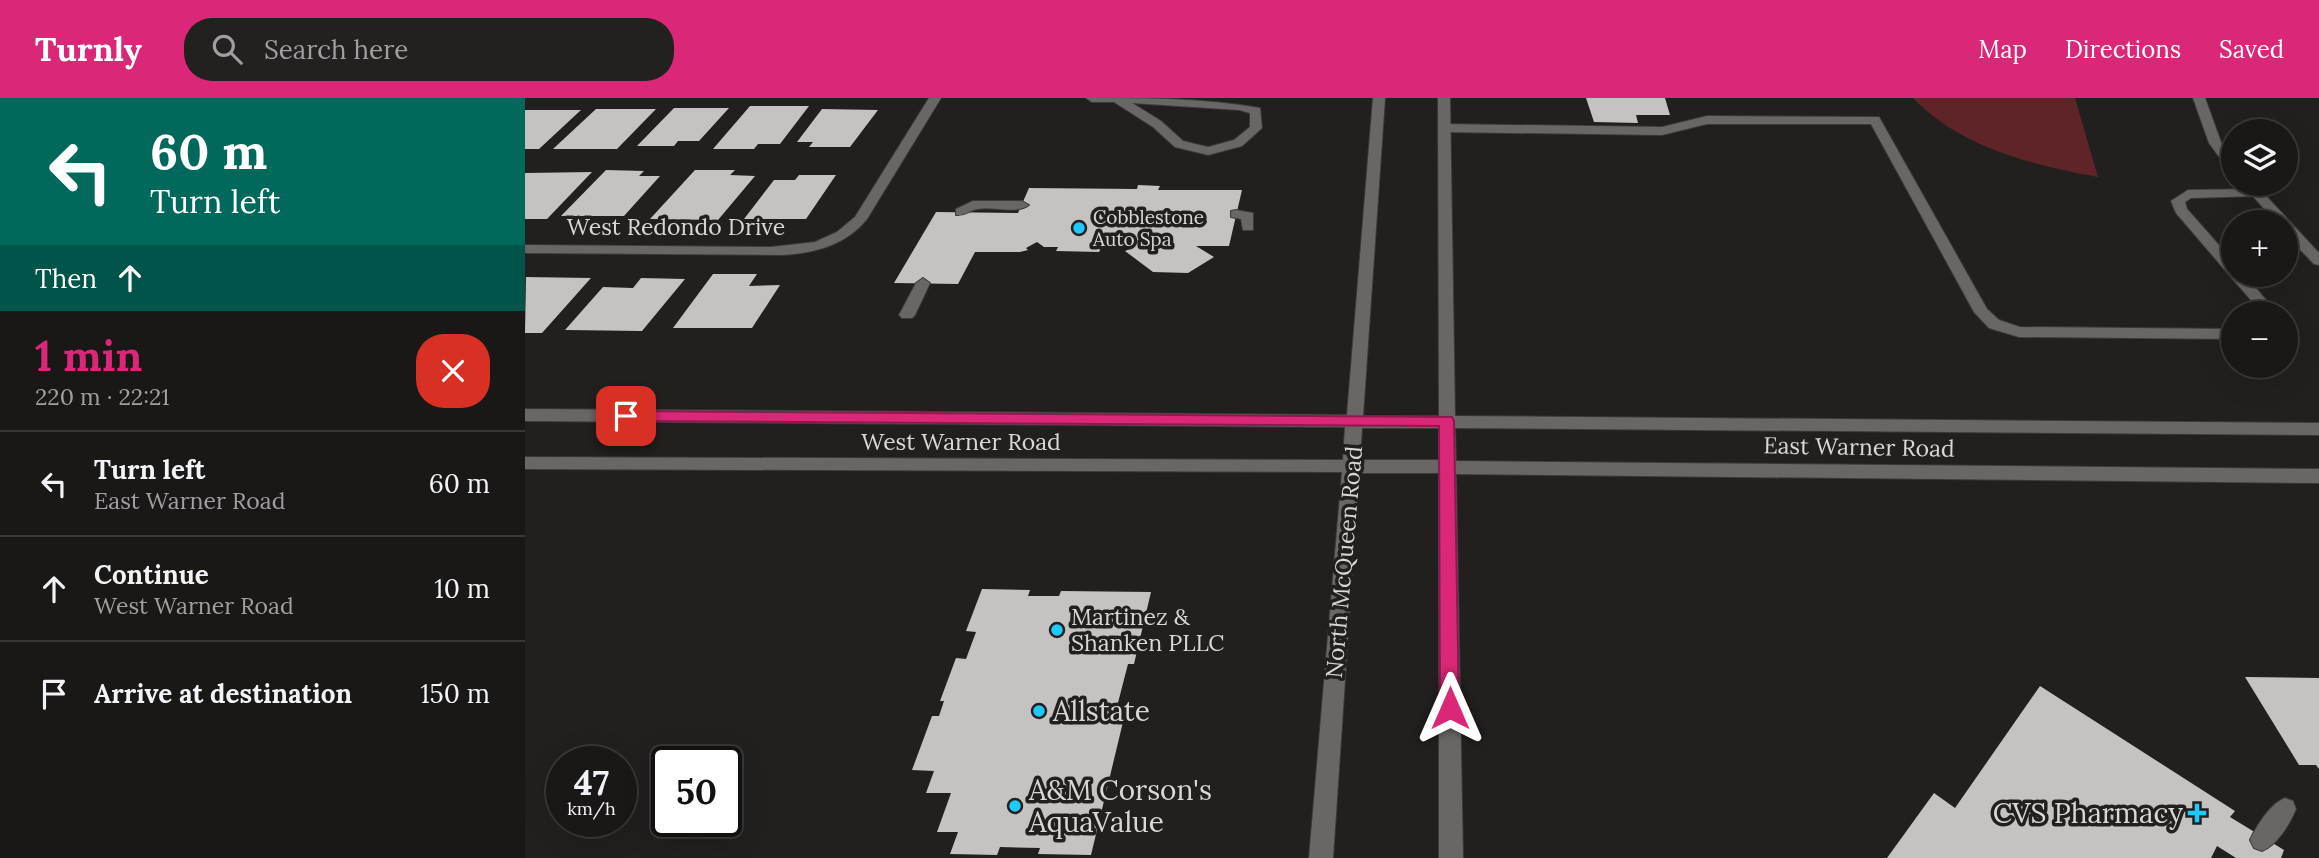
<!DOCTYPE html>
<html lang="en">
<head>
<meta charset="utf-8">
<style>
	:root { --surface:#1a1717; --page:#232020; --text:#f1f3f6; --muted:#9f9fa1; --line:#383636; --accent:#db2777 }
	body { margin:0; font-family:Lora,serif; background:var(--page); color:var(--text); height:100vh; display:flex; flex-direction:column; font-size:26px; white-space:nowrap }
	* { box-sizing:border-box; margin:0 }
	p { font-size:23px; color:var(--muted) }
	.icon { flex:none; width:38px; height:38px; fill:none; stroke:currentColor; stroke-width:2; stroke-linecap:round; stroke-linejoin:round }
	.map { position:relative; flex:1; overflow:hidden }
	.sheet { display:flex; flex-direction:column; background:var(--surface); width:525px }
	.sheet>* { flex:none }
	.top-card { background:#00695c; color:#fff; overflow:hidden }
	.controls { position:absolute; left:1696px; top:21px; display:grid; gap:14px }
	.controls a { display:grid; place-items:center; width:77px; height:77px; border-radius:50%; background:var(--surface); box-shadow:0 7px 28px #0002,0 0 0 2px var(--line); font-size:35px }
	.speed { position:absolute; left:21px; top:648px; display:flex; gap:14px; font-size:35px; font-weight:700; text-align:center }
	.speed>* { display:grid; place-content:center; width:91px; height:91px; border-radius:50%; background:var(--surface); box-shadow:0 7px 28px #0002,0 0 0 2px var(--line); line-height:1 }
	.speed small { font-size:18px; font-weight:400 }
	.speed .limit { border:4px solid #111; border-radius:10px; background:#fff; color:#111 }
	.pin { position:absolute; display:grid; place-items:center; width:60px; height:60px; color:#fff; margin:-30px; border-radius:14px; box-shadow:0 4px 10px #0006 }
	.me { position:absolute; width:77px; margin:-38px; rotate:0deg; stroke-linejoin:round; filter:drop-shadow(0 0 5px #0008) }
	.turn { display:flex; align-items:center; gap:24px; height:147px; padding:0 35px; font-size:32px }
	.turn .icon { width:91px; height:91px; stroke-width:2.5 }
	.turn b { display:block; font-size:49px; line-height:60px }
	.then { display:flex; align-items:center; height:66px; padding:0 35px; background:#0003; gap:14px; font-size:26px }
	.round { display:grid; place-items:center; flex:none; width:74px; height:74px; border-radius:28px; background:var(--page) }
	.headline { display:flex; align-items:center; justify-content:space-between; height:119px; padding:0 35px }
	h1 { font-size:42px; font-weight:800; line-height:52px; color:var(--accent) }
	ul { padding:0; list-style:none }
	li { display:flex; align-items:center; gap:21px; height:105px; padding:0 35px; border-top:2px solid var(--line) }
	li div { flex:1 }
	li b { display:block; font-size:26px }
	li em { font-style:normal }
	header { display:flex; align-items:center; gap:42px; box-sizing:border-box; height:98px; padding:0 35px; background:var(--accent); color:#fff }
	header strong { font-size:33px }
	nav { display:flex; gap:38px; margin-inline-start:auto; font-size:24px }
	.search { width:490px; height:63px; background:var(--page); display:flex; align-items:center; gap:18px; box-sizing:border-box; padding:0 24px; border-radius:28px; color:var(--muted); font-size:26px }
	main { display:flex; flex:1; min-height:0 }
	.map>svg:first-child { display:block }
	.green { fill:#5e2428 }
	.building { fill:#c6c2c2 }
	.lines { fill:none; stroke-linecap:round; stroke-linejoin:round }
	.service-casing { stroke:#3c3a3a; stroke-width:2 }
	.minor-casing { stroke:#3c3a3a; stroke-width:2 }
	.secondary-casing { stroke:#3c3a3a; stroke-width:2 }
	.service { fill:#6a6666; fill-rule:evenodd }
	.minor { fill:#6a6666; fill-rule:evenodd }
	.secondary { fill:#6a6666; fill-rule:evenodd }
	.route { fill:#db2777; stroke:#8e194d; stroke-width:2 }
	.poi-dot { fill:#1ec9fd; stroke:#221f1f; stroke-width:2.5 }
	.labels { text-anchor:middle; stroke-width:7; stroke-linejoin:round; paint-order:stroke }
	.far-poi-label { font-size:19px; fill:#d8d7d6; stroke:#221f1f; text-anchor:start }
	.street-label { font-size:23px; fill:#d8d7d6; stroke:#221f1f }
	.poi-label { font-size:23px; fill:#d8d7d6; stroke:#221f1f; text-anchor:start }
	.near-poi-label { font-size:28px; fill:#d8d7d6; stroke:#221f1f; text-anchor:start }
</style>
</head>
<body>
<header>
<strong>Turnly</strong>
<div class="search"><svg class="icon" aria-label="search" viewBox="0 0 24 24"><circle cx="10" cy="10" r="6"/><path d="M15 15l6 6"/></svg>Search here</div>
<nav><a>Map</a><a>Directions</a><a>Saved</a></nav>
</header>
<main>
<section class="sheet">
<div class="top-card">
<div class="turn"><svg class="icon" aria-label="left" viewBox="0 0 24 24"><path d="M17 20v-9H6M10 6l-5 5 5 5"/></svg><div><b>60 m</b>Turn left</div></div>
<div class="then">Then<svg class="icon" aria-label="ahead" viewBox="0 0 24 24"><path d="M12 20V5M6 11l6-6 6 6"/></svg></div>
</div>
<div class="headline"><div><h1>1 min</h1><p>220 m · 22:21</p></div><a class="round" style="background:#d93025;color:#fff"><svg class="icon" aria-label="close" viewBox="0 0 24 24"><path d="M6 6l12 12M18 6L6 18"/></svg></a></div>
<ul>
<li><svg class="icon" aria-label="left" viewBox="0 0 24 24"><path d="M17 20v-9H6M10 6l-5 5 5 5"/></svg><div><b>Turn left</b><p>East Warner Road</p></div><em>60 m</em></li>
<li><svg class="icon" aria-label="ahead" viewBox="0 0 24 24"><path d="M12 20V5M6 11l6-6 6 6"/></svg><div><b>Continue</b><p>West Warner Road</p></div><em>10 m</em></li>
<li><svg class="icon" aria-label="arrive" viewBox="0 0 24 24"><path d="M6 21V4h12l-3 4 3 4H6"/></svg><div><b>Arrive at destination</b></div><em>150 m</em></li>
</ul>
</section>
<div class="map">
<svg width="1794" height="760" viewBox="0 0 1794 760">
	<rect width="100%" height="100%" fill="#221f1f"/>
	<!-- green -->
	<path class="green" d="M1388,0H1550L1573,79C1507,67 1436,50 1388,0Z"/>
	<!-- building -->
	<g class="building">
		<path d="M1061,0H1140L1145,17H1111L1113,25L1069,24Z"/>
		<path d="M225,8H284L255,46H233L229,51H188Z"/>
		<path d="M149,10H204L174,43H153L149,48H112Z"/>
		<path d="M71,11H131L92,51H28Z"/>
		<path d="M297,11L353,12L325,49H284L288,44H272Z"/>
		<path d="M0,12H56L14,51H0Z"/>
		<path d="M81,72L119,73L114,78H135L99,118H36Z"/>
		<path d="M170,72H210L205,77L230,78L193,122L125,121Z"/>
		<path d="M67,74L22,121H0V75Z"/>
		<path d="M274,77H311L281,121H219L249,82H270Z"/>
		<path d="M613,87L635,88L633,92H717L704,148H671L689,159L663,175L628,174L600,153L605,151L599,146L590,151L576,150L574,154L531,153L533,149H519L512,144L501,150L503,152L495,154H450L433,186L369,185L411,114L493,115L504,90L612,91Z"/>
		<path d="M188,176H232L224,188L255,187L227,230H148Z"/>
		<path d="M1,179L66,180L17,235H0Z"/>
		<path d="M116,180L160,181L117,233L40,232L78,189L108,190Z"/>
		<path d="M457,491L505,492L503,498H534L536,493L626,494L609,566H603L588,624H598L566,757L513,756L515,750L475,749L472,757L425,756L433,734H412L426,695H401L409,673L387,672L407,618H414L419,603H415L431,560L441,561L451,534L441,533Z"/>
		<path d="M1720,579L1794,580V671L1791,667H1774Z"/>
		<path d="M1515,588L1710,713L1705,719L1759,752L1756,760H1711L1692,748L1686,760H1362L1409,695L1430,710Z"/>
	</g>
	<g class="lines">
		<!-- service casing -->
		<g class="service-casing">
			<g id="service">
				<path d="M1182,18L1354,19L1462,211L1474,222L1495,229L1708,231V241L1494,239L1464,230L1449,214L1346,26H1182L1137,37L919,34L913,30L919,26L1137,29Z"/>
				<path d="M1730,91L1735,92V98L1666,100L1660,104L1662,111L1708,163V177H1720L1752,215H1737L1651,115L1646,103L1663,92Z"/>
				<path d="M448,103H497L504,107C491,117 468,108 453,111C444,112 441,118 431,117V111Z"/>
				<path d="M711,112L728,115V132H718L716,121L706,119V113Z"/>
				<path d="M398,180L405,185L390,217L387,220H377L374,217L391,185Z"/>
				<path d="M1760,700L1768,703L1771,711C1765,726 1752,747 1737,753L1729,750L1725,742C1732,727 1745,706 1760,700Z"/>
			</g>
		</g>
		<!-- minor casing -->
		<g class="minor-casing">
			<g id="minor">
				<path d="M404,0H416L342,121C321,147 290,155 258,157L0,155V147L246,149L290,144L312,134L330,119Z"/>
				<path d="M561,0C620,0 678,0 735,10L737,30L717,48L683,57L650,49L628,29L589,4H567ZM607,5L714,12L725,15V29L709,42L683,49L658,43L636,23Z"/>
				<path d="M1668,0H1680L1696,44L1708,60V72L1703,71L1684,45Z"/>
				<path d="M1717,86H1730L1794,155V167L1789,166L1760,136V124H1751Z"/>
			</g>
		</g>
		<!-- secondary casing -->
		<g class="secondary-casing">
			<path id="secondary" d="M848,0H860L838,318H914L913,0H925L930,318L1794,325V337L930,330L931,363L1794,371V385L931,376L938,760H914V375H834L808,760H784L817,374L0,371V359L818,362L820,329L0,323V311L822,317ZM837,330H914V362H835Z"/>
		</g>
		<!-- service -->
		<use href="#service" class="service"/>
		<!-- minor -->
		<use href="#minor" class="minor"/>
		<!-- secondary -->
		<use href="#secondary" class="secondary"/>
	</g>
	<!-- route -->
	<path class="route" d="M101,313L927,319L929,323L934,610L931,616L925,619L918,616L915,610L914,328L101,323L94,318Z"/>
	<!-- markers -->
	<g class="poi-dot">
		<circle cx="554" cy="130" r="7"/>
		<circle cx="532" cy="532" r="7"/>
		<circle cx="514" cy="613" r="7"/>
		<circle cx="490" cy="708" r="7"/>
		<path d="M1668.5 704.5h7v7h7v7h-7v7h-7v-7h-7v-7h7z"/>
	</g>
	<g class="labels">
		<!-- far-poi labels -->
		<g class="far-poi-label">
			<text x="568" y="126">Cobblestone<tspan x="568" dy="22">Auto Spa</tspan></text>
		</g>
		<!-- street labels -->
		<g class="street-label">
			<text x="151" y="137">West Redondo Drive</text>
			<text x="436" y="352">West Warner Road</text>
			<text transform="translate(1334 349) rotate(1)" y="8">East Warner Road</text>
			<text transform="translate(819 464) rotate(-85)" y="8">North McQueen Road</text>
		</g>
		<!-- poi labels -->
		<g class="poi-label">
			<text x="546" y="527">Martinez &amp;<tspan x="546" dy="26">Shanken PLLC</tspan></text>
		</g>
		<!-- near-poi labels -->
		<g class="near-poi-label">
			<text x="528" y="623">Allstate</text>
			<text x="504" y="702">A&amp;M Corson's<tspan x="504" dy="32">AquaValue</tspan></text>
			<text x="1658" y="725" text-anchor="end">CVS Pharmacy</text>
		</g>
	</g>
</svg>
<div class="controls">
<a><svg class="icon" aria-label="layers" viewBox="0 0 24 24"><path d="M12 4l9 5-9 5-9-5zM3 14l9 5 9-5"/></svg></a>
<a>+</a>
<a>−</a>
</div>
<div class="speed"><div>47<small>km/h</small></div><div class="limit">50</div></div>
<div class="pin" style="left:101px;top:318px;background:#d93025"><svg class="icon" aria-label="arrive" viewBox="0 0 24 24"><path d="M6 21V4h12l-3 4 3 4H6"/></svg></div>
<svg class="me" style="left:925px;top:610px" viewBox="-20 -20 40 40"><path d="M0-17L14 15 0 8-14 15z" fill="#db2777" stroke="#fff" stroke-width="4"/></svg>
</div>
</main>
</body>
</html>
